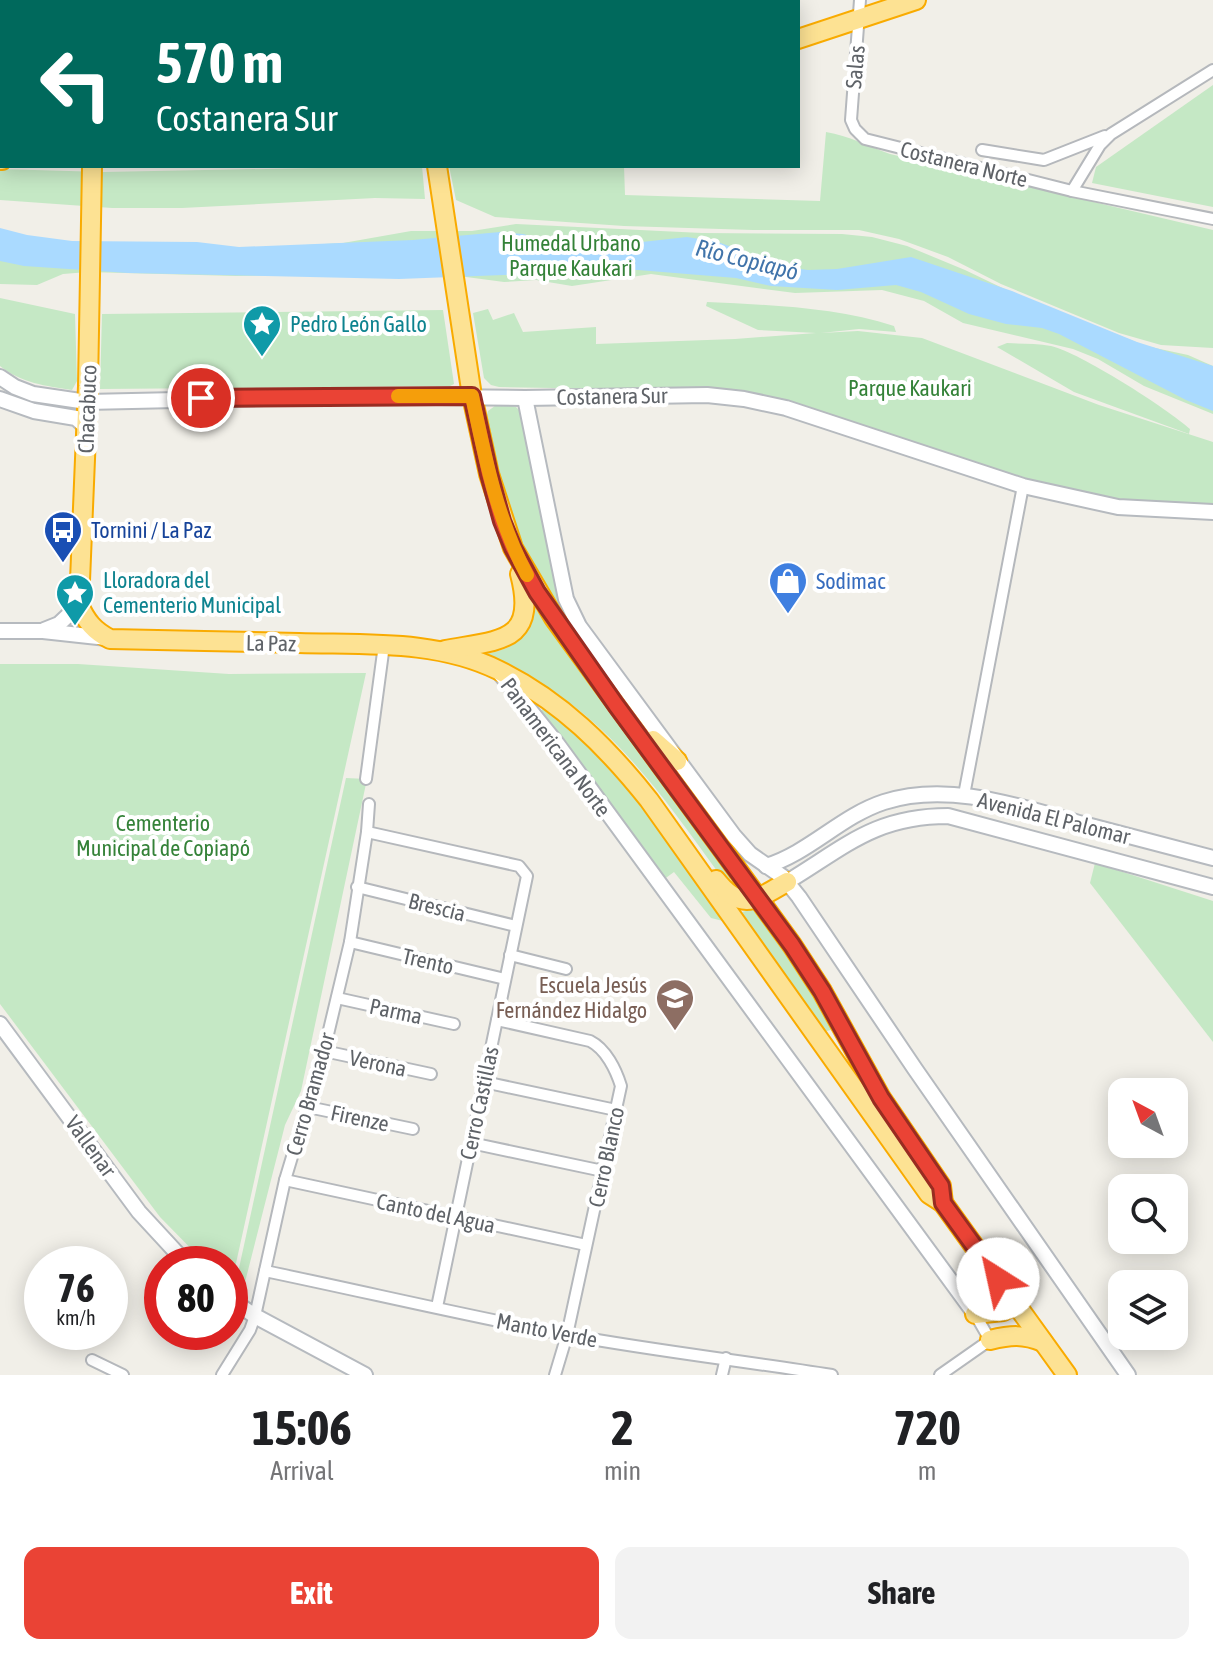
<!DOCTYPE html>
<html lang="en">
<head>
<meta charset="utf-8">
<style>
	:root { --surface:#fff; --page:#f2f2f2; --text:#202124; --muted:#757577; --accent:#ea4335 }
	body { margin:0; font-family:"Asap Condensed",sans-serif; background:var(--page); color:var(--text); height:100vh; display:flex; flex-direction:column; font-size:30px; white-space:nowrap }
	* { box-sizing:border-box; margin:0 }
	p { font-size:26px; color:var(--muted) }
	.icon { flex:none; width:44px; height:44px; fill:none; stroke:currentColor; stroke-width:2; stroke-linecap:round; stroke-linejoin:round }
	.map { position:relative; height:1375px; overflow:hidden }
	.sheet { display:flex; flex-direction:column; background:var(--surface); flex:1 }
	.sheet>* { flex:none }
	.banner { position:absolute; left:0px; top:0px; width:800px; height:168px; box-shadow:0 4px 20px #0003; background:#00695c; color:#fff; overflow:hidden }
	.needle { width:52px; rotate:319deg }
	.tools { position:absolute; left:1108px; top:1078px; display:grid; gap:16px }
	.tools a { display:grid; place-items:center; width:80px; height:80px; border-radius:16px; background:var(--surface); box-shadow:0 4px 20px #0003; font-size:40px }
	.speed { position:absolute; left:24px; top:1246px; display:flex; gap:16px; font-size:40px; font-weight:700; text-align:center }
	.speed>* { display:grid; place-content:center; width:104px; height:104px; border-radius:50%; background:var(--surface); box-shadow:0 4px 20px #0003; line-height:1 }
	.speed small { font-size:20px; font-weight:400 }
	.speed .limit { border:12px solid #d22; background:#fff; color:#111 }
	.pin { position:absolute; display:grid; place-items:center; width:68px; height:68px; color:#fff; margin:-34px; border:4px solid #fff; border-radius:50%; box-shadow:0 2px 8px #0007 }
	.me { position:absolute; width:88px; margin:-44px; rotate:325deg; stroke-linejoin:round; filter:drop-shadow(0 0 6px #0008) }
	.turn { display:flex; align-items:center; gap:28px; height:168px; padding:0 24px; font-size:36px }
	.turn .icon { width:104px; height:104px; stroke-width:2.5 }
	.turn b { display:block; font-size:56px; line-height:68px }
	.eta { display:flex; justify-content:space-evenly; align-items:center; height:136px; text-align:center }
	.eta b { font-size:48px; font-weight:700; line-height:56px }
	.button { display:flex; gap:16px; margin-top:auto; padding:16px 24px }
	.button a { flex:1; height:92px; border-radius:16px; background:var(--accent); color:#fff; font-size:32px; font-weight:700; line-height:92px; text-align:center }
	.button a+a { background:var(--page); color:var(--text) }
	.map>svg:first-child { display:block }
	.green { fill:#c5e8c5 }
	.water { fill:#aadaff }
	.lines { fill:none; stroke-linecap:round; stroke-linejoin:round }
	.street-casing { stroke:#b5b8bc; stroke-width:14 }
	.secondary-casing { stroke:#b6babf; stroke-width:18 }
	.highway-casing { stroke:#f9ab00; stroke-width:22 }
	.street { stroke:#fff; stroke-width:10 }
	.secondary { stroke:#fff; stroke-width:14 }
	.highway { stroke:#fde293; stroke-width:18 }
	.route-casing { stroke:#982c22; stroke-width:20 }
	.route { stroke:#ea4335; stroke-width:14 }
	.slow { stroke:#f59e0b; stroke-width:14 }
	.labels { text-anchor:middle; stroke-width:8; stroke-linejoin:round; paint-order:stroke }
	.street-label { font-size:22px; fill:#5f6368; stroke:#fff }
	.park-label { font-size:22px; fill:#348238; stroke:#fff }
	.culture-label { font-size:22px; fill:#0d838f; stroke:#fff; text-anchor:start }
	.transit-label { font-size:22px; fill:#164399; stroke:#fff; text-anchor:start }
	.shop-label { font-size:22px; fill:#366cbe; stroke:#fff; text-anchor:start }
	.education-label { font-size:22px; fill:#785e54; stroke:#fff; text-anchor:end }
	.water-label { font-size:24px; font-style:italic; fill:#4174aa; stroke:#fff }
</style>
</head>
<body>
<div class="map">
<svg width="1213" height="1375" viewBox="0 0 1213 1375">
	<rect width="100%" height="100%" fill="#f1efe8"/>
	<!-- green -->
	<g class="green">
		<path d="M1213,85V207L1092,183L1096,167Z"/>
		<path d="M826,132C849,136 868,146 890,154L1213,230V348L1161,345L1119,333L1001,284L948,257L899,239L859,230H753L624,226L495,217L456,200L449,166H624L625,195L820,201Z"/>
		<path d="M422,166L425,199L375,198L182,208H112L0,200V169L103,172Z"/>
		<path d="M516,224L702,233L842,234L872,237L907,246L965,270L1015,294L1146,346L1188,355L1213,366V414L1144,386L1098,359L1073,349L963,323L924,301L882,290L795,293L651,274L572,286L536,280L504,282L436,273L236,276L88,272L63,274L37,285L0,284V234L29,249L211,250L343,243L411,231H472Z"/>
		<path d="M0,298L75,314L77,381L72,390C46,386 21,383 0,366Z"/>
		<path d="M707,302C769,305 835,307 894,326L896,332L859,329L821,333L858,331L922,338L1099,405L1213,442V507L1119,504L1059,493L804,405L735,391L499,387L491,385L484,378L473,313L488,309L493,320L514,313L523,332L596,327V344L735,339L816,333L758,330L706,306Z"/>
		<path d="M443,310L454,384L450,386L100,389L102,314Z"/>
		<path d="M1007,343C1022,344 1037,343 1051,346C1079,352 1168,409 1190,429L1189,434L1074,392L997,347Z"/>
		<path d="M499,403L516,407L521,412L572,626L544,590L509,518L485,421L488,411Z"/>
		<path d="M532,599L544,621L734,879H727L717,871C663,796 610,720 526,675C510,667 492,661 475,655C518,651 525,639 532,599Z"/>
		<path d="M0,664H78L229,674L366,673L231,1286L230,1264H206L160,1217L0,1004Z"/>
		<path d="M544,707C618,765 670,845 723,921L711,918L674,872L663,880L610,803L540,712Z"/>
		<path d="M346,778L367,779L301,1091L285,1125L242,1294L234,1291Z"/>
		<path d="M1095,863L1213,901V1042L1090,883Z"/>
		<path d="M756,908L822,1009L831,1030L823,1032L810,1017L742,912Z"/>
	</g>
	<!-- water -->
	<path class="water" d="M0,228L27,235L72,241L197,242L239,247L413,240L500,232L523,234L579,249L687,237L718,242L785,267L808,270L837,269L911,257L1012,291L1137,342L1213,366V411L1186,400L1059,334L1042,328L1006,324L969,314L921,292L896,285L837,290L771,286L736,278L638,270L399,279L128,273L24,266L0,261Z"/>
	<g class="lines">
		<!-- street casing -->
		<g class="street-casing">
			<g id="street">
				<path d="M389,0V2"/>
				<path d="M860,0L851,120L855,129L865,139L1072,191L1213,219"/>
				<path d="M98,2V0"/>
				<path d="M614,2V0"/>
				<path d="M0,14H2"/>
				<path d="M982,150L1044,160L1105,136"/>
				<path d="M1072,191L1100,145L1111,134L1213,70"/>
				<path d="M366,779L384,645"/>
				<path d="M964,795L1023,486"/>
				<path d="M367,832L519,866L527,876L437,1307"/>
				<path d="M357,887L516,926"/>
				<path d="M350,942L505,979"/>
				<path d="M510,955L566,969"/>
				<path d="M337,998L454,1024"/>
				<path d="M497,1020L590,1041C606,1049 616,1070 621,1086L567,1335L555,1375"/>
				<path d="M324,1051L431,1074"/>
				<path d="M484,1082L616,1110"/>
				<path d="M308,1107L413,1129"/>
				<path d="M471,1143L603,1171"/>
				<path d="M285,1180L586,1245"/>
				<path d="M265,1271C366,1292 467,1316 568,1335C656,1351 744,1361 832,1375"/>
				<path d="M92,1360L123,1375"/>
				<path d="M222,1375L250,1330L255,1316L285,1180L324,1051L350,942L367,832L369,804"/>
				<path d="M722,1375L726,1358"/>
				<path d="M940,1375L990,1340L975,1314"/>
			</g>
		</g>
		<!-- secondary casing -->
		<g class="secondary-casing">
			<g id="secondary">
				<path d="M500,2L504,0"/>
				<path d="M0,377L15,387L33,394L87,402L349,396L525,398L707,395L744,399L786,408L1023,486L1118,507L1213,512"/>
				<path d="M525,398L566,599L579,626L734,836L750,854L783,877L799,897L915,1069L1128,1375"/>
				<path d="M0,399L34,411L76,418L87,428"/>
				<path d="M44,630L59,624L79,605"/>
				<path d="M0,631H43L107,638"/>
				<path d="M499,672L558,745L975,1314"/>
				<path d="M766,866C809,853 841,816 884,802C949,781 1020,807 1083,824C1126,835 1170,847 1213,858"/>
				<path d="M787,882C845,847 875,816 948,816L1213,887"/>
				<path d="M0,1024L139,1212L187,1264"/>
				<path d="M230,1299L255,1316L365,1375"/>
			</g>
		</g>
		<!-- highway casing -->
		<g class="highway-casing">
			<g id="highway">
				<path d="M798,39L916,0"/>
				<path d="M0,128H2"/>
				<path d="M0,160H2"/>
				<path d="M92,166L88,386L79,605C86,621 94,631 110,639C173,640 236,642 299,643C366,645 437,640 498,670C560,700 607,747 649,800L929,1194L943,1203L1067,1375"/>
				<path d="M437,166L472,396L489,474L513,548L554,618L792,945L822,991L881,1098L941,1186L943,1203"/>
				<path d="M445,650C500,640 538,643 520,574"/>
				<path d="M653,740L677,761"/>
				<path d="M716,880C742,913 757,899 787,882"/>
				<path d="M975,1314L1003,1311L1016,1304"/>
				<path d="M990,1340C1011,1335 1023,1334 1043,1342"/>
			</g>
		</g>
		<!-- street -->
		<use href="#street" class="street"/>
		<!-- secondary -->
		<use href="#secondary" class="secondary"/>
		<!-- highway -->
		<use href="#highway" class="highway"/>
	</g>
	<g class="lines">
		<!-- route casing -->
		<g class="route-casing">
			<path id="route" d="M201,398L472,396L489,474L502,521L513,548L537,592L616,705L792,945L822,991L881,1098L941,1186L943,1203L998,1279"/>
		</g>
		<!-- route -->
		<use href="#route" class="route"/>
		<!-- slow -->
		<path class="slow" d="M398,396H472C485,458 497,519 527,575"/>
	</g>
	<!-- icons -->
	<defs>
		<g id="sight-pin" transform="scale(2)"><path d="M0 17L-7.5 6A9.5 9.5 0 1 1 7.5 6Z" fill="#0f9aa8" stroke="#fff"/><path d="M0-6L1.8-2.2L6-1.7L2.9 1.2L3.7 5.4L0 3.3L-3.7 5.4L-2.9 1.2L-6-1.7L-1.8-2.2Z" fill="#fff"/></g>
		<g id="bus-pin" transform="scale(2)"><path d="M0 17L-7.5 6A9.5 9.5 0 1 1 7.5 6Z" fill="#1a4fb4" stroke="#fff"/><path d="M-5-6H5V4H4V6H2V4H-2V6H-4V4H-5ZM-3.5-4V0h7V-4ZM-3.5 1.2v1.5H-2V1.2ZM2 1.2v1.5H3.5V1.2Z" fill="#fff"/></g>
		<g id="shop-pin" transform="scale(2)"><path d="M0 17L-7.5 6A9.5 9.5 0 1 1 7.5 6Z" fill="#3f7fe0" stroke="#fff"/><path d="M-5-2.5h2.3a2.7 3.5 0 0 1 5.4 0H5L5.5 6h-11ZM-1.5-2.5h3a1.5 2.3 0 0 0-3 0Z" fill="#fff"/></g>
		<g id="school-pin" transform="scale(2)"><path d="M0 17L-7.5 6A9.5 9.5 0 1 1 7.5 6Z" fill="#8d6e63" stroke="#fff"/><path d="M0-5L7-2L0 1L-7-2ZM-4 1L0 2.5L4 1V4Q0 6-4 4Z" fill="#fff"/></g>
	</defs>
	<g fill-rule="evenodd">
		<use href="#sight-pin" x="262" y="324"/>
		<use href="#bus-pin" x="63" y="530"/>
		<use href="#shop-pin" x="788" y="581"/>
		<use href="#sight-pin" x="75" y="593"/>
		<use href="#school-pin" x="675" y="998"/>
	</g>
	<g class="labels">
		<!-- street labels -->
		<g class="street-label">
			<text transform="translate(855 67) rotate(-85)" y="8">Salas</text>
			<text transform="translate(964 164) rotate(14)" y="8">Costanera Norte</text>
			<text transform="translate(612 396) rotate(-1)" y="8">Costanera Sur</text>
			<text transform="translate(87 409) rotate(-88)" y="8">Chacabuco</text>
			<text transform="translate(271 643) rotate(1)" y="8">La Paz</text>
			<text transform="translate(556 747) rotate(53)" y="8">Panamericana Norte</text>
			<text transform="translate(1054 818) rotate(14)" y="8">Avenida El Palomar</text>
			<text transform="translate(437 907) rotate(14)" y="8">Brescia</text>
			<text transform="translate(428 961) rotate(13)" y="8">Trento</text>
			<text transform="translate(396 1011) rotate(12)" y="8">Parma</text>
			<text transform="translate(378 1063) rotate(12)" y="8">Verona</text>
			<text transform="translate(310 1094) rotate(-74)" y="8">Cerro Bramador</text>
			<text transform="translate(479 1103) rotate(-78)" y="8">Cerro Castillas</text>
			<text transform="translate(360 1118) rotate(12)" y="8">Firenze</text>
			<text transform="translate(91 1146) rotate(54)" y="8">Vallenar</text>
			<text transform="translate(606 1157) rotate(-78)" y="8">Cerro Blanco</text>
			<text transform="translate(436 1213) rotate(12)" y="8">Canto del Agua</text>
			<text transform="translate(547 1330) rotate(11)" y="8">Manto Verde</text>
		</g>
		<!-- park labels -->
		<g class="park-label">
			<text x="571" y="251">Humedal Urbano<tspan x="571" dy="25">Parque Kaukari</tspan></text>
			<text x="910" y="396">Parque Kaukari</text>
			<text x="163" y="831">Cementerio<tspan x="163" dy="25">Municipal de Copiapó</tspan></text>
		</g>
		<!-- culture labels -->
		<g class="culture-label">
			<text x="290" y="332">Pedro León Gallo</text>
			<text x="103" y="588">Lloradora del<tspan x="103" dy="25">Cementerio Municipal</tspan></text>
		</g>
		<!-- transit labels -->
		<g class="transit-label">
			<text x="91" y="538">Tornini / La Paz</text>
		</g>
		<!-- shop labels -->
		<g class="shop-label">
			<text x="816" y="589">Sodimac</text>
		</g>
		<!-- education labels -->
		<g class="education-label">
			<text x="647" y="993">Escuela Jesús<tspan x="647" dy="25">Fernández Hidalgo</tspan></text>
		</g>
		<!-- water labels -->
		<g class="water-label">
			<text transform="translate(747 260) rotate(14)" y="8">Río Copiapó</text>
		</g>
	</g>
</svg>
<div class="tools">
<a><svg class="needle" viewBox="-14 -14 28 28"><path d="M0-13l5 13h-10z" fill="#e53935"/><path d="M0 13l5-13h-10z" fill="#757577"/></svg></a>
<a><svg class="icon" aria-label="search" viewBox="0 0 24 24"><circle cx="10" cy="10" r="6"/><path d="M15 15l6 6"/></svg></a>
<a><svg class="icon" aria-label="layers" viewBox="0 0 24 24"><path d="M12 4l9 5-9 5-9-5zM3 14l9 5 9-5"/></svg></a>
</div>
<div class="speed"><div>76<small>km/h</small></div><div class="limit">80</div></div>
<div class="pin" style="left:201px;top:398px;background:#d93025"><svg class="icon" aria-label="arrive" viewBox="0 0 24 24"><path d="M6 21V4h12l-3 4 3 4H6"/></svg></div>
<svg class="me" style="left:998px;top:1279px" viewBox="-20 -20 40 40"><circle r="19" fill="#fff"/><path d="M0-13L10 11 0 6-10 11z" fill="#ea4335"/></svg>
<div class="banner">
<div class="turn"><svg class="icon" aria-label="left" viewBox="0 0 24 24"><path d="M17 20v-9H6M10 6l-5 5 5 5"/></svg><div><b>570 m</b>Costanera Sur</div></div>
</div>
</div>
<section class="sheet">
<div class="eta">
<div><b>15:06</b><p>Arrival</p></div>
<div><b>2</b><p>min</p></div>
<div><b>720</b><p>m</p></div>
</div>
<div class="button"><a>Exit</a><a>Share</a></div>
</section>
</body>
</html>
